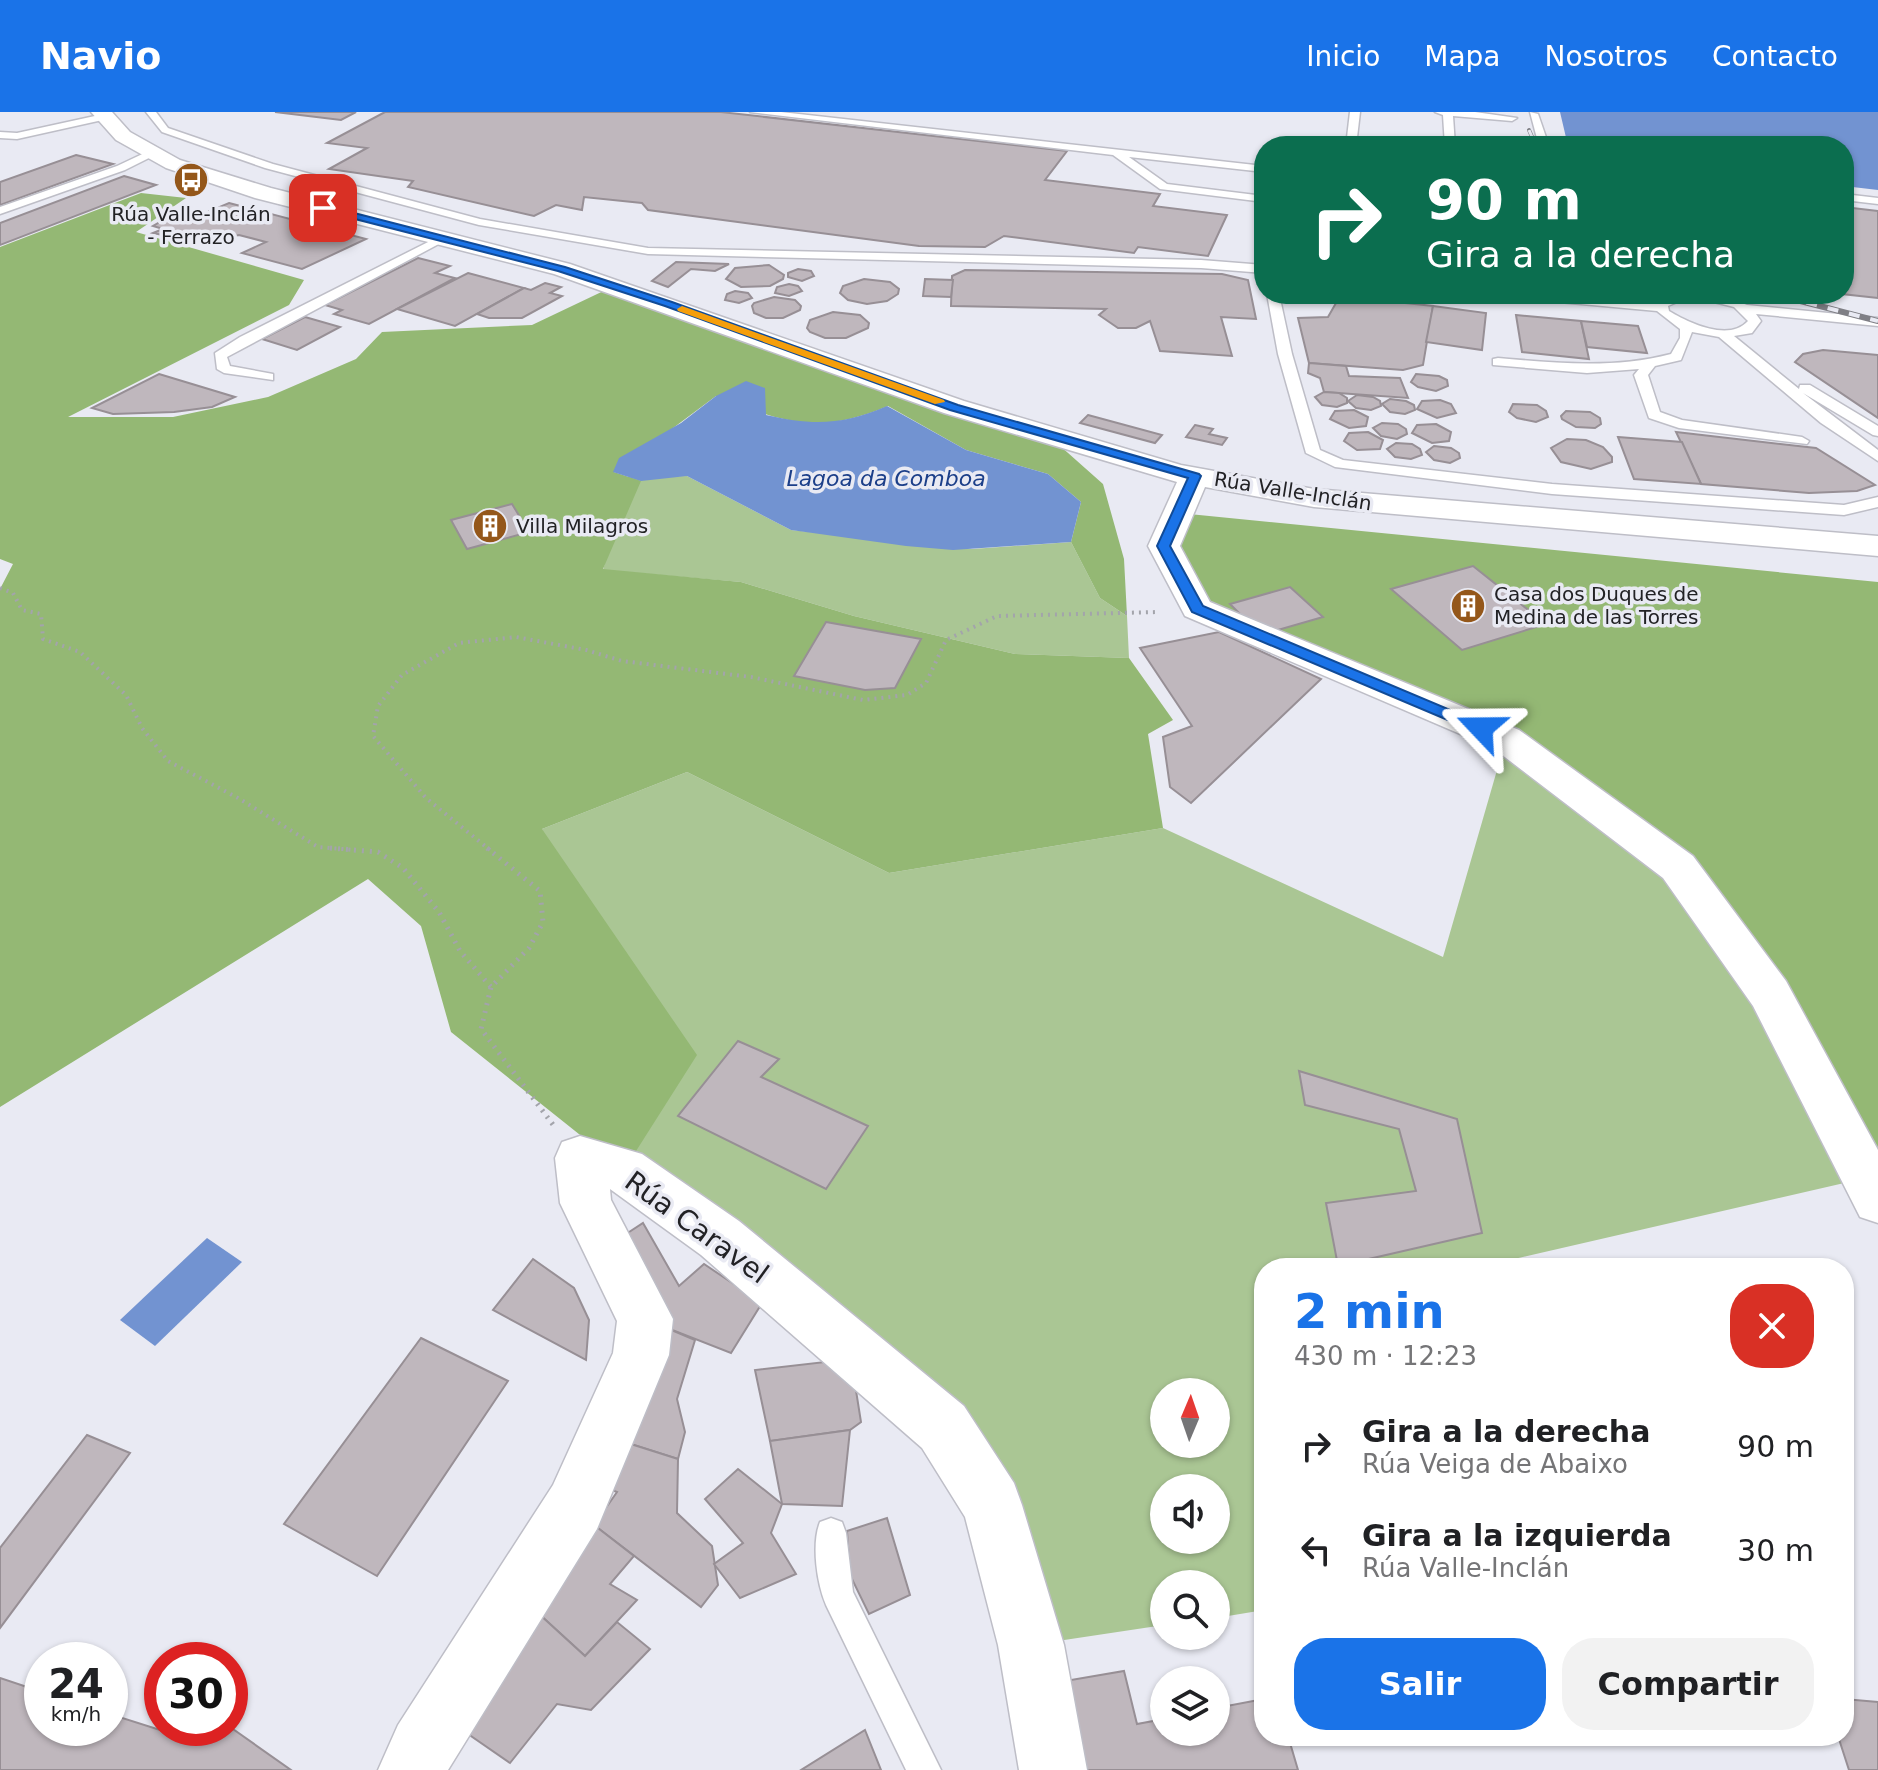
<!DOCTYPE html>
<html lang="es">
<head>
<meta charset="utf-8">
<style>
	:root { --surface:#fff; --page:#f2f2f2; --text:#202124; --muted:#757577; --accent:#1a73e8 }
	body { margin:0; font-family:"DejaVu Sans",sans-serif; background:var(--page); color:var(--text); height:100vh; display:flex; flex-direction:column; font-size:30px; white-space:nowrap }
	* { box-sizing:border-box; margin:0 }
	p { font-size:26px; color:var(--muted) }
	.icon { flex:none; width:44px; height:44px; fill:none; stroke:currentColor; stroke-width:2; stroke-linecap:round; stroke-linejoin:round }
	.map { position:relative; flex:1; overflow:hidden }
	.details { position:absolute; left:1254px; top:1146px; width:600px; height:488px; display:flex; flex-direction:column; background:var(--surface); border-radius:32px; box-shadow:0 2px 6px #0004 }
	.details>* { flex:none }
	.top-card { position:absolute; left:1254px; top:24px; width:600px; height:168px; border-radius:32px; box-shadow:0 2px 6px #0004; background:#0b6e4f; color:#fff; overflow:hidden }
	.needle { width:52px; rotate:2deg }
	.tools { position:absolute; left:1150px; top:1266px; display:grid; gap:16px }
	.tools a { display:grid; place-items:center; width:80px; height:80px; border-radius:50%; background:var(--surface); box-shadow:0 2px 6px #0004; font-size:40px }
	.speed { position:absolute; left:24px; top:1530px; display:flex; gap:16px; font-size:40px; font-weight:700; text-align:center }
	.speed>* { display:grid; place-content:center; width:104px; height:104px; border-radius:50%; background:var(--surface); box-shadow:0 2px 6px #0004; line-height:1 }
	.speed small { font-size:20px; font-weight:400 }
	.speed .limit { border:12px solid #d22; background:#fff; color:#111 }
	.pin { position:absolute; display:grid; place-items:center; width:68px; height:68px; color:#fff; margin:-34px; border-radius:16px; box-shadow:0 4px 12px #0006 }
	.me { position:absolute; width:88px; margin:-44px; rotate:293deg; stroke-linejoin:round; filter:drop-shadow(0 0 6px #0008) }
	.turn { display:flex; align-items:center; gap:28px; height:168px; padding:0 40px; font-size:36px }
	.turn .icon { width:104px; height:104px; stroke-width:2.5 }
	.turn b { display:block; font-size:56px; line-height:68px }
	.round { display:grid; place-items:center; flex:none; width:84px; height:84px; border-radius:32px; background:var(--page) }
	.overview { display:flex; align-items:center; justify-content:space-between; height:136px; padding:0 40px }
	h1 { font-size:48px; font-weight:600; line-height:60px; color:var(--accent) }
	.cta { display:flex; gap:16px; margin-top:auto; padding:16px 40px }
	.cta a { flex:1; height:92px; border-radius:32px; background:var(--accent); color:#fff; font-size:32px; font-weight:600; line-height:92px; text-align:center }
	.cta a+a { background:var(--page); color:var(--text) }
	ul { padding:0; list-style:none }
	li { display:flex; align-items:center; gap:24px; height:104px; padding:0 40px }
	li div { flex:1 }
	li b { display:block; font-size:30px }
	li em { font-style:normal }
	header { display:flex; align-items:center; gap:48px; box-sizing:border-box; height:112px; padding:0 40px; background:var(--accent); color:#fff }
	header strong { font-size:38px }
	nav { display:flex; gap:44px; margin-inline-start:auto; font-size:28px }
	.map>svg:first-child { display:block }
	.green { fill:#aac694; fill-rule:evenodd }
	.forest { fill:#94b874 }
	.water { fill:#7293d1 }
	.building { fill:#bfb7bd; stroke:#978f95; stroke-width:2 }
	.lines { fill:none; stroke-linecap:round; stroke-linejoin:round }
	.service-casing { stroke:#bebec7; stroke-width:3 }
	.minor-casing { stroke:#bebec7; stroke-width:3 }
	.path-far1 { stroke:#a3a4ab; stroke-width:4; stroke-dasharray:2 5; stroke-linecap:butt }
	.path { stroke:#a3a4ab; stroke-width:5; stroke-dasharray:2 6; stroke-linecap:butt }
	.service { fill:#fff; fill-rule:evenodd }
	.minor { fill:#fff; fill-rule:evenodd }
	.rail-far1-casing { stroke:#7f7f85; stroke-width:4 }
	.rail-casing { stroke:#7f7f85; stroke-width:6 }
	.rail-far1 { stroke:#e9eaf3; stroke-width:3; stroke-dasharray:9; stroke-linecap:butt }
	.rail { stroke:#e9eaf3; stroke-width:4; stroke-dasharray:11; stroke-linecap:butt }
	.route { fill:#1a73e8; stroke:#114b97; stroke-width:2 }
	.slow { fill:#f59e0b }
	.labels { text-anchor:middle; stroke-width:7; stroke-linejoin:round; paint-order:stroke }
	.far-poi-label { font-size:20px; fill:#222225; stroke:#e9eaf3; text-anchor:start }
	.far-street-label { font-size:20px; fill:#222225; stroke:#e9eaf3 }
	.far-water-label { font-size:22px; font-style:italic; fill:#1c3f89; stroke:#e9eaf3 }
	.near-street-label { font-size:28px; fill:#222225; stroke:#e9eaf3 }
</style>
</head>
<body>
<header>
<strong>Navio</strong>
<nav><a>Inicio</a><a>Mapa</a><a>Nosotros</a><a>Contacto</a></nav>
</header>
<div class="map">
<svg width="1878" height="1658" viewBox="0 0 1878 1658">
	<rect width="100%" height="100%" fill="#e9eaf3"/>
	<!-- green -->
	<g class="green">
		<path d="M687,364L791,418L972,437L1071,430L1100,486L1127,504L1129,546L1015,542L854,504L741,470L603,458L628,365Z"/>
		<path d="M1506,627L1678,755L1866,1066L1488,1153V1156H1264V1498L1216,1506V1472H1164V1513L1031,1533L943,1315L624,1058L542,717L687,660L889,761L1163,716L1443,845ZM1164,1280H1216V1332H1164ZM1164,1376H1216V1428H1164Z"/>
	</g>
	<!-- forest -->
	<g class="forest">
		<path d="M141,81L186,86L136,120L304,168L289,193L68,305H173L268,285L356,247L382,220L532,213L614,174L916,281L1032,309L1103,372L1124,447L1127,504L1100,486L1071,430L1081,390L1048,362L966,338L888,294C817,324 783,310 716,284L614,360L641,369L603,457L741,470L854,504L1015,542L1129,546L1173,608L1148,622L1163,716L889,761L687,660L542,717L697,943L624,1058L451,920L421,814L368,767L0,995V477L13,452L0,447V135Z"/>
		<path d="M1179,401L1878,470V1089L1678,755L1456,605L1197,497L1164,434Z"/>
	</g>
	<!-- water -->
	<g class="water">
		<path d="M1560,0H1878V78L1844,74V34H1568Z"/>
		<path d="M746,269L765,276L766,303C814,314 842,313 887,294L966,338L1048,362L1081,390L1071,430L953,438L906,434L791,418L687,364L641,369L613,360L619,346L681,311L716,284Z"/>
		<path d="M207,1126L242,1150L155,1234L120,1208Z"/>
	</g>
	<!-- building -->
	<g class="building">
		<path d="M275,0H356L341,8Z"/>
		<path d="M385,0H721L1067,39L1045,68L1160,82L1153,94L1227,103L1208,144L1138,135L1134,141L1004,124L985,135L919,134L648,98L642,91L584,85L582,98L556,93L534,104L408,75L413,69L329,57L367,36L327,31Z"/>
		<path d="M76,43L113,52L0,93V70Z"/>
		<path d="M124,64L156,73L0,133V111Z"/>
		<path d="M229,91L366,127L302,157L242,141L266,130L239,123L211,128L177,119L167,124L153,121L163,117L153,114L172,103L189,108Z"/>
		<path d="M1844,95L1878,99V186L1842,182Z"/>
		<path d="M418,146L450,154L435,161L455,166L369,212L334,202L342,198L325,193Z"/>
		<path d="M676,150L729,152L715,159L691,157L668,175L652,169Z"/>
		<path d="M769,153L784,163L783,167L770,174L741,175L726,167L735,156Z"/>
		<path d="M798,157L811,159L814,164L802,169L788,165V161Z"/>
		<path d="M965,158L1222,162L1248,168L1256,207L1221,205L1232,244L1160,239L1150,209L1136,216H1118L1099,203L1106,197L951,194L952,164Z"/>
		<path d="M468,161L524,176L455,214L397,197Z"/>
		<path d="M864,167L890,170L899,177L898,182L887,189L867,192L848,188L840,181L843,174Z"/>
		<path d="M925,167L953,168L951,185L923,184Z"/>
		<path d="M545,171L561,175L550,181L562,184L522,206H489L477,202L524,176L531,178Z"/>
		<path d="M789,172L798,174L802,179L789,184L775,181L777,175Z"/>
		<path d="M735,179L748,181L752,186L739,191L725,188L727,182Z"/>
		<path d="M1340,184L1433,194L1423,253L1403,258L1309,251L1298,206L1328,205Z"/>
		<path d="M774,185L795,188L801,194L800,198L783,206H766L754,201L752,194L754,191Z"/>
		<path d="M1433,194L1486,201L1482,238L1426,230Z"/>
		<path d="M833,200L860,203L869,211L868,216L846,226H825L810,220L807,216L810,208Z"/>
		<path d="M1516,203L1581,209L1589,247L1522,240Z"/>
		<path d="M305,205L340,215L297,238L262,227Z"/>
		<path d="M1581,209L1638,214L1647,241L1587,235Z"/>
		<path d="M1823,238L1878,243V306L1795,250L1803,242Z"/>
		<path d="M1309,251L1346,254L1349,264L1400,266L1408,286L1324,280L1320,266L1308,261Z"/>
		<path d="M159,262L235,285L212,295L174,300L113,302L92,296Z"/>
		<path d="M1416,262L1439,264L1447,268L1448,274L1436,279L1418,275L1411,270Z"/>
		<path d="M1324,280L1339,281L1347,286V291L1337,295L1322,293L1315,285Z"/>
		<path d="M1357,283L1373,285L1380,289L1381,294L1371,298L1356,296L1348,289Z"/>
		<path d="M1390,287L1406,289L1414,293L1415,298L1405,302L1390,300L1382,292Z"/>
		<path d="M1440,288L1451,292L1456,301L1437,306L1417,297L1422,289Z"/>
		<path d="M1513,292L1537,293L1546,299L1548,305L1536,310L1517,306L1509,300Z"/>
		<path d="M1354,298L1368,305L1366,314L1349,316L1330,307L1335,299Z"/>
		<path d="M1566,299L1590,300L1600,306L1601,312L1595,316L1576,315L1562,307L1561,304Z"/>
		<path d="M1088,303L1162,323L1155,331L1080,311Z"/>
		<path d="M1382,311L1398,312L1406,317L1407,322L1397,327L1381,324L1373,316Z"/>
		<path d="M1436,312L1451,320L1449,329L1432,331L1412,321L1417,313Z"/>
		<path d="M1195,313L1213,317L1209,322L1227,326L1222,333L1186,325Z"/>
		<path d="M1368,320L1383,328L1380,337L1357,338L1344,329L1349,321Z"/>
		<path d="M1676,320L1816,336L1875,373L1857,379L1809,381L1701,372Z"/>
		<path d="M1618,325L1682,330L1701,372L1634,367Z"/>
		<path d="M1567,327L1586,328L1603,335L1612,345V350L1591,357L1561,350L1551,336Z"/>
		<path d="M1396,331L1412,332L1420,337L1422,343L1411,347L1395,345L1387,337Z"/>
		<path d="M1434,334L1451,336L1459,341L1460,346L1450,351L1434,348L1426,340Z"/>
		<path d="M512,392L529,420L467,437L451,408Z"/>
		<path d="M1473,454L1546,512L1462,538L1391,477Z"/>
		<path d="M1290,475L1323,505L1271,520L1251,513L1230,492Z"/>
		<path d="M826,510L921,527L895,576L865,578L794,564Z"/>
		<path d="M1219,520L1321,567L1191,691L1170,675L1163,625L1192,614L1140,536Z"/>
		<path d="M738,929L779,947L761,965L868,1014L826,1077L678,1004Z"/>
		<path d="M1299,959L1457,1007L1482,1121L1338,1154L1326,1091L1416,1079L1399,1017L1305,993Z"/>
		<path d="M643,1111L679,1174L704,1152L762,1191L731,1241L662,1214L620,1126Z"/>
		<path d="M533,1147L574,1176L589,1208L586,1248L493,1198Z"/>
		<path d="M662,1214L695,1228L677,1287L685,1320L678,1347L615,1327Z"/>
		<path d="M421,1226L508,1269L377,1464L284,1412Z"/>
		<path d="M851,1247L861,1310L850,1318L770,1329L755,1258Z"/>
		<path d="M850,1318L842,1394L782,1392L770,1329Z"/>
		<path d="M87,1323L130,1341L0,1516V1436Z"/>
		<path d="M615,1327L678,1347L677,1401L712,1434L718,1473L701,1495L594,1413L617,1380L599,1373Z"/>
		<path d="M738,1357L782,1392L771,1421L796,1462L740,1486L714,1452L743,1431L705,1387Z"/>
		<path d="M887,1406L910,1483L869,1502L850,1463L847,1419Z"/>
		<path d="M594,1413L634,1444L610,1472L637,1488L585,1544L527,1491Z"/>
		<path d="M527,1491L585,1544L617,1510L650,1537L591,1598L557,1592L510,1651L455,1613Z"/>
		<path d="M1124,1559L1137,1612L1164,1607V1620H1216V1596L1264,1587V1624H1288L1298,1658H1083L1065,1569Z"/>
		<path d="M0,1566L42,1580V1616H110V1602L179,1624L184,1616L230,1615L291,1658H0Z"/>
		<path d="M1844,1587L1878,1590V1658H1849L1838,1624H1844Z"/>
		<path d="M865,1618L881,1658H801Z"/>
	</g>
	<g class="lines">
		<!-- service casing -->
		<g class="service-casing">
			<g id="service">
				<path d="M146,0H156L168,16L273,52L480,107L648,136L1201,148L1264,153V161L1201,156L648,142L479,113L265,56L162,20Z"/>
				<path d="M750,0H781L1264,54V60L1129,45L1167,72L1264,84V90L1160,77L1113,43Z"/>
				<path d="M1350,0H1360L1356,34H1346Z"/>
				<path d="M1435,0H1475L1517,6L1512,9L1453,4L1455,34H1445L1443,3Z"/>
				<path d="M1530,0L1538,2L1549,34H1539Z"/>
				<path d="M104,2L107,7L17,27L0,26V20L17,21Z"/>
				<path d="M153,37L158,40L157,42L125,58L0,102V95L117,54Z"/>
				<path d="M1844,82L1878,86V92L1844,88Z"/>
				<path d="M440,124L450,126L227,245L230,254L273,262V268L224,261L217,257L215,241L240,225Z"/>
				<path d="M1267,182H1279L1292,242L1320,338L1343,348L1552,372L1844,393L1878,385V395L1844,403L1552,382L1335,355L1306,341L1278,242Z"/>
				<path d="M1509,182H1554L1656,192L1675,182H1719L1747,193L1878,206V214L1756,202L1761,209L1752,221L1734,224L1799,277L1800,273H1810L1878,314V324L1873,323L1803,281L1878,338V349L1821,311L1719,225L1692,220L1681,248L1655,254L1648,263L1660,300L1682,308L1802,325L1809,329L1807,332L1679,316L1649,306L1634,263L1639,257L1587,261L1493,253V247L1498,246C1556,251 1614,257 1671,242L1680,226V217L1657,199L1515,186ZM1698,186L1734,195L1748,209C1729,230 1689,211 1669,199L1668,194L1684,187Z"/>
				<path d="M831,1406L842,1410L846,1421L853,1480L941,1658H906L826,1493C817,1472 811,1432 820,1410Z"/>
			</g>
		</g>
		<!-- minor casing -->
		<g class="minor-casing">
			<g id="minor">
				<path d="M91,0H112L130,20L180,48L271,76L570,152L964,289L1181,353L1314,377L1878,424V444L1314,395L1205,375L1180,434L1210,490L1519,618L1693,744L1786,869L1878,1038V1111L1860,1105L1753,894L1663,766L1493,636L1185,504L1148,434L1177,370L944,301L554,162L255,86L166,56L116,28Z"/>
				<path d="M580,1024L642,1042L739,1109L964,1294L1014,1371L1022,1393L1064,1533L1087,1658H1019L998,1533L965,1405L922,1336L701,1143L610,1077L611,1088L673,1207L669,1243L597,1417L448,1658H378L398,1613L553,1373L613,1241L617,1209L560,1091L555,1046L562,1030Z"/>
			</g>
		</g>
		<!-- path-far1 -->
		<g class="path-far1">
			<path d="M0,476L13,481L22,498L41,502L43,527L80,540L126,583L142,616L168,649L238,686L318,735L354,738"/>
			<path d="M490,738L426,686L373,624L378,594L402,563L459,531L516,525L586,538L622,549L751,565L863,588L907,583L926,571L946,528L997,504L1159,500"/>
		</g>
		<!-- path -->
		<g class="path">
			<path d="M330,736L378,740L403,756L439,800L460,839L491,875"/>
			<path d="M487,736L540,779L543,810L529,836L491,875L481,917L554,1014"/>
		</g>
		<!-- service -->
		<use href="#service" class="service"/>
		<!-- minor -->
		<use href="#minor" class="minor"/>
		<!-- rail-far1 casing -->
		<g class="rail-far1-casing">
			<g id="rail-far1">
				<path d="M1529,18L1536,34"/>
				<path d="M1774,182L1793,187"/>
			</g>
		</g>
		<!-- rail casing -->
		<g class="rail-casing">
			<path id="rail" d="M1785,185L1878,209"/>
		</g>
		<!-- rail-far1 -->
		<use href="#rail-far1" class="rail-far1"/>
		<!-- rail -->
		<use href="#rail" class="rail"/>
	</g>
	<!-- route -->
	<path class="route" d="M323,93L565,155L672,190L958,293L1199,362L1201,364L1170,434L1203,494L1486,613L1489,616L1486,620H1476L1192,500L1157,434L1188,366L950,298L665,194L558,159L320,98Z"/>
	<!-- slow -->
	<path class="slow" d="M682,194L944,288L945,290L935,292L678,199L677,197Z"/>
	<!-- icons -->
	<defs>
		<g id="bus-disc" transform="scale(1.8)"><circle r="9.5" fill="#94571a" stroke="#e9eaf3"/><path d="M-5-6H5V4H4V6H2V4H-2V6H-4V4H-5ZM-3.5-4V0h7V-4ZM-3.5 1.2v1.5H-2V1.2ZM2 1.2v1.5H3.5V1.2Z" fill="#fff"/></g>
		<g id="building-disc" transform="scale(1.8)"><circle r="9.5" fill="#94571a" stroke="#e9eaf3"/><path d="M-4-6H4V6H1V3H-1V6H-4ZM-2.5-4.3h1.7v1.8h-1.7ZM.8-4.3h1.7v1.8H.8ZM-2.5-1h1.7V.8h-1.7ZM.8-1h1.7V.8H.8Z" fill="#fff"/></g>
	</defs>
	<g fill-rule="evenodd">
		<use href="#bus-disc" x="191" y="68"/>
		<use href="#building-disc" x="490" y="414"/>
		<use href="#building-disc" x="1468" y="494"/>
	</g>
	<g class="labels">
		<!-- far-poi labels -->
		<g class="far-poi-label">
			<text x="191" y="109" text-anchor="middle">Rúa Valle-Inclán<tspan x="191" dy="23">- Ferrazo</tspan></text>
			<text x="516" y="421">Villa Milagros</text>
			<text x="1494" y="489">Casa dos Duques de<tspan x="1494" dy="23">Medina de las Torres</tspan></text>
		</g>
		<!-- far-street labels -->
		<g class="far-street-label">
			<text transform="translate(1293 379) rotate(9)" y="7">Rúa Valle-Inclán</text>
		</g>
		<!-- far-water labels -->
		<g class="far-water-label">
			<text x="886" y="374">Lagoa da Comboa</text>
		</g>
		<!-- near-street labels -->
		<g class="near-street-label">
			<text transform="translate(697 1115) rotate(36)" y="10">Rúa Caravel</text>
		</g>
	</g>
</svg>
<div class="tools">
<a><svg class="needle" viewBox="-14 -14 28 28"><path d="M0-13l5 13h-10z" fill="#e53935"/><path d="M0 13l5-13h-10z" fill="#757577"/></svg></a>
<a><svg class="icon" aria-label="sound" viewBox="0 0 24 24"><path d="M4 9h4l5-4v14l-5-4H4zM17 9q2 3 0 6"/></svg></a>
<a><svg class="icon" aria-label="search" viewBox="0 0 24 24"><circle cx="10" cy="10" r="6"/><path d="M15 15l6 6"/></svg></a>
<a><svg class="icon" aria-label="layers" viewBox="0 0 24 24"><path d="M12 4l9 5-9 5-9-5zM3 14l9 5 9-5"/></svg></a>
</div>
<div class="speed"><div>24<small>km/h</small></div><div class="limit">30</div></div>
<div class="pin" style="left:323px;top:96px;background:#d93025"><svg class="icon" aria-label="arrive" viewBox="0 0 24 24"><path d="M6 21V4h12l-3 4 3 4H6"/></svg></div>
<svg class="me" style="left:1481px;top:616px" viewBox="-20 -20 40 40"><path d="M0-17L14 15 0 8-14 15z" fill="#1a73e8" stroke="#fff" stroke-width="4"/></svg>
<div class="top-card">
<div class="turn"><svg class="icon" aria-label="right" viewBox="0 0 24 24"><path d="M7 20v-9h11M14 6l5 5-5 5"/></svg><div><b>90 m</b>Gira a la derecha</div></div>
</div>
<section class="details">
<div class="overview"><div><h1>2 min</h1><p>430 m · 12:23</p></div><a class="round" style="background:#d93025;color:#fff"><svg class="icon" aria-label="close" viewBox="0 0 24 24"><path d="M6 6l12 12M18 6L6 18"/></svg></a></div>
<ul>
<li><svg class="icon" aria-label="right" viewBox="0 0 24 24"><path d="M7 20v-9h11M14 6l5 5-5 5"/></svg><div><b>Gira a la derecha</b><p>Rúa Veiga de Abaixo</p></div><em>90 m</em></li>
<li><svg class="icon" aria-label="left" viewBox="0 0 24 24"><path d="M17 20v-9H6M10 6l-5 5 5 5"/></svg><div><b>Gira a la izquierda</b><p>Rúa Valle-Inclán</p></div><em>30 m</em></li>
</ul>
<div class="cta"><a>Salir</a><a>Compartir</a></div>
</section>
</div>
</body>
</html>
